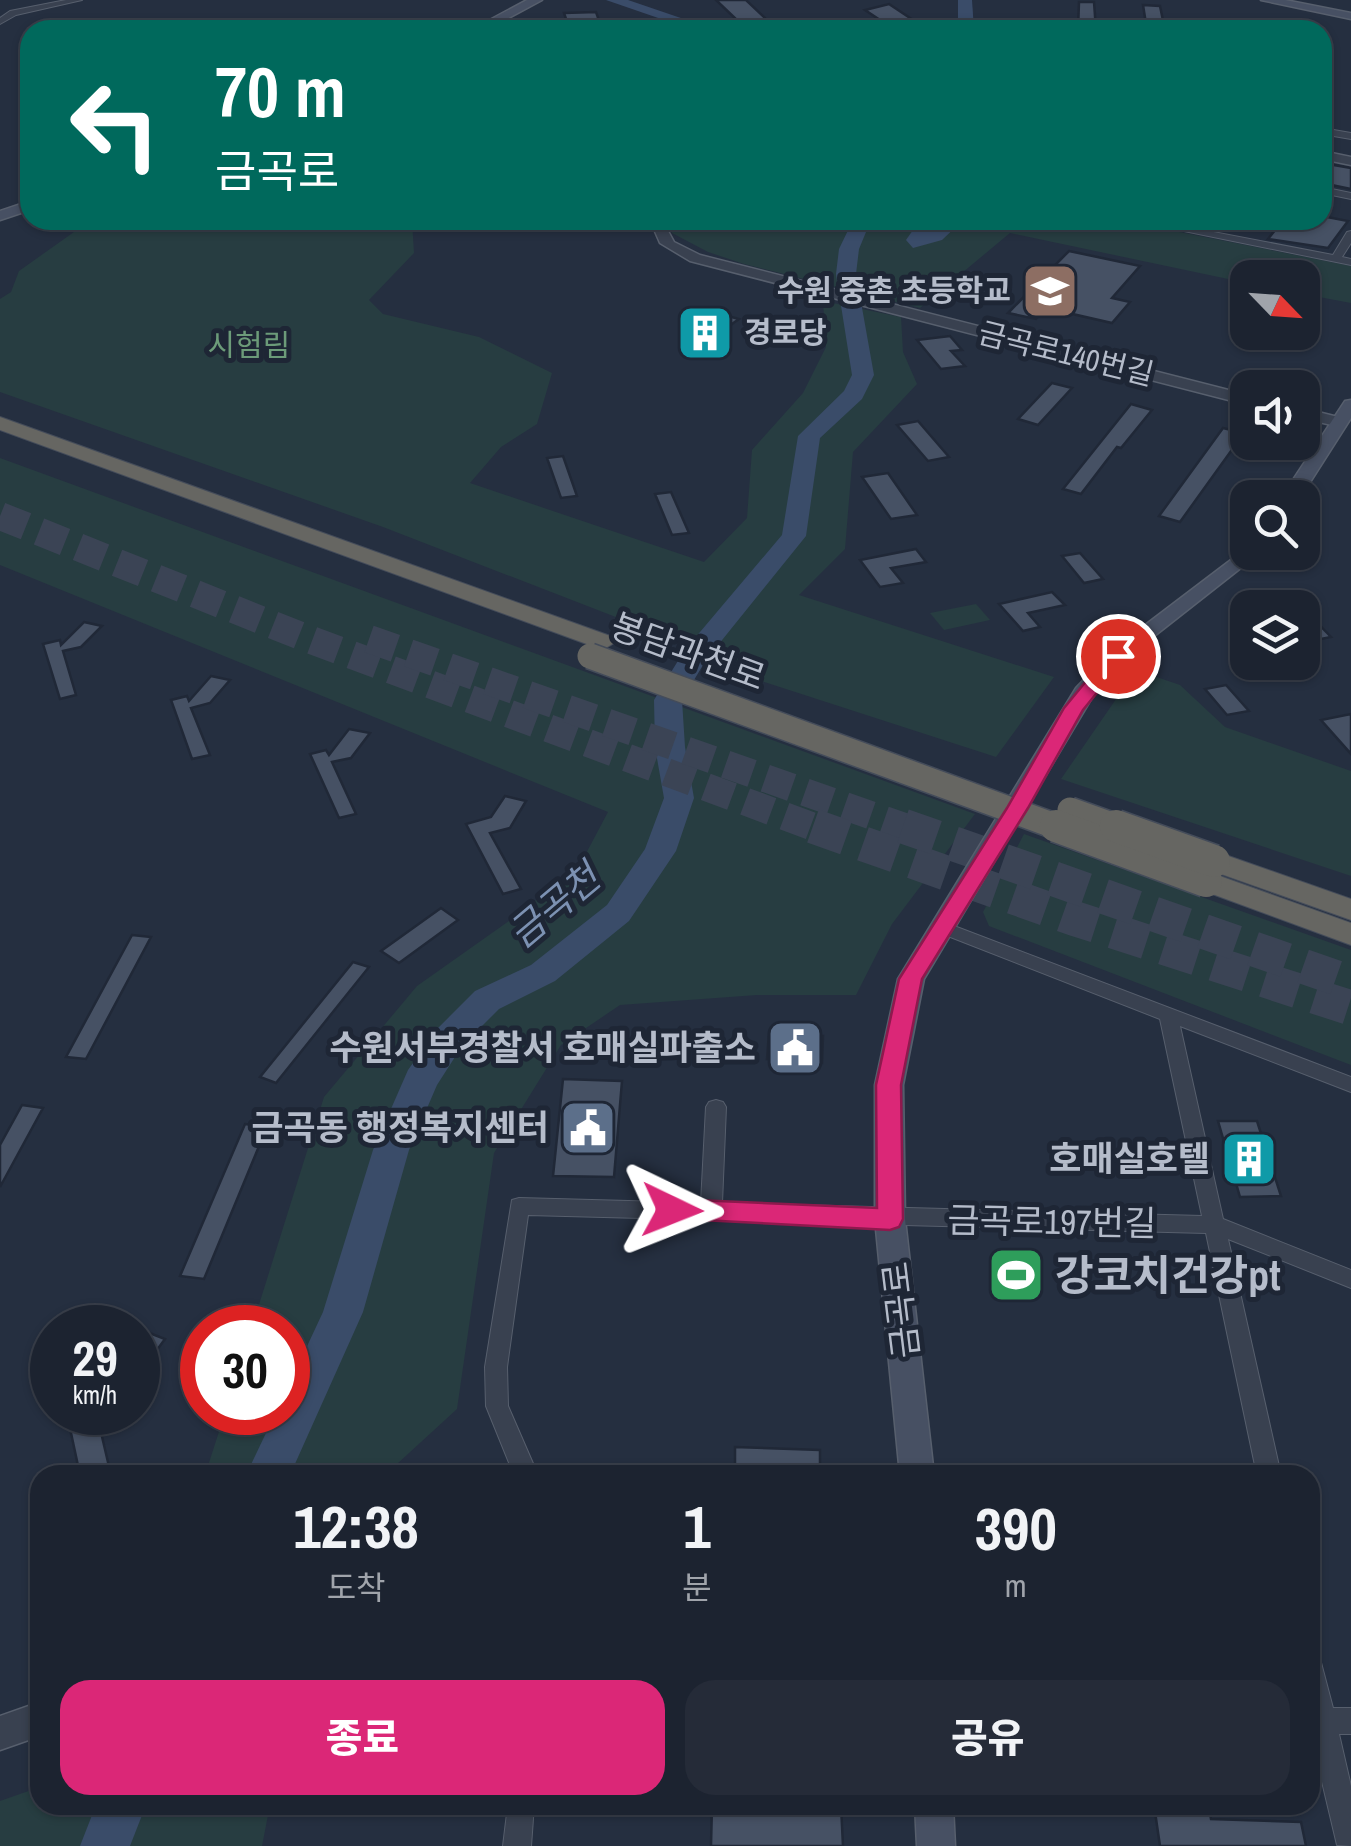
<!DOCTYPE html>
<html lang="ko">
<head>
<meta charset="utf-8">
<style>
	:root { --surface:#1c2330; --page:#252b38; --text:#f1f3f6; --muted:#a0a4ab; --line:#3a404c; --accent:#db2777 }
	body { margin:0; font-family:"Archivo Narrow","Noto Sans KR",sans-serif; background:var(--page); color:var(--text); height:100vh; display:flex; flex-direction:column; font-size:38px; white-space:nowrap }
	* { box-sizing:border-box; margin:0 }
	p { font-size:32px; color:var(--muted) }
	.icon { flex:none; width:55px; height:55px; fill:none; stroke:currentColor; stroke-width:2; stroke-linecap:round; stroke-linejoin:round }
	.map { position:relative; flex:1; overflow:hidden }
	.drawer { position:absolute; left:30px; top:1465px; width:1290px; height:350px; display:flex; flex-direction:column; background:var(--surface); border-radius:30px; box-shadow:0 2px 8px #0004,0 0 0 2px var(--line) }
	.drawer>* { flex:none }
	.guide { position:absolute; left:20px; top:20px; width:1312px; height:210px; border-radius:30px; box-shadow:0 2px 8px #0004,0 0 0 2px var(--line); background:#00695c; color:#fff; overflow:hidden }
	.needle { width:65px; rotate:115deg }
	.controls { position:absolute; left:1230px; top:260px; display:grid; gap:20px }
	.controls a { display:grid; place-items:center; width:90px; height:90px; border-radius:20px; background:var(--surface); box-shadow:0 2px 8px #0004,0 0 0 2px var(--line); font-size:50px }
	.speed { position:absolute; left:30px; top:1305px; display:flex; gap:20px; font-size:50px; font-weight:700; text-align:center }
	.speed>* { display:grid; place-content:center; width:130px; height:130px; border-radius:50%; background:var(--surface); box-shadow:0 2px 8px #0004,0 0 0 2px var(--line); line-height:1 }
	.speed small { font-size:25px; font-weight:400 }
	.speed .limit { border:15px solid #d22; background:#fff; color:#111 }
	.pin { position:absolute; display:grid; place-items:center; width:85px; height:85px; color:#fff; margin:-42px; border:5px solid #fff; border-radius:50%; box-shadow:0 2px 10px #0007 }
	.me { position:absolute; width:110px; margin:-55px; rotate:92deg; stroke-linejoin:round; filter:drop-shadow(0 0 8px #0008) }
	.turn { display:flex; align-items:center; gap:35px; height:210px; padding:0 30px; font-size:45px }
	.turn .icon { width:130px; height:130px; stroke-width:2.5 }
	.turn b { display:block; font-size:70px; line-height:85px }
	.eta { display:flex; justify-content:space-evenly; align-items:center; height:170px; text-align:center }
	.eta b { font-size:60px; font-weight:800; line-height:70px }
	.primary-button { display:flex; gap:20px; margin-top:auto; padding:20px 30px }
	.primary-button a { flex:1; height:115px; border-radius:30px; background:var(--accent); color:#fff; font-size:40px; font-weight:800; line-height:115px; text-align:center }
	.primary-button a+a { background:var(--page); color:var(--text) }
	.map>svg:first-child { display:block }
	.green { fill:#273d41 }
	.water { fill:#3a4c69 }
	.lines { fill:none; stroke-linecap:round; stroke-linejoin:round }
	.river { fill:#3a4c69; fill-rule:evenodd }
	.building { fill:#465164; stroke:#202837; stroke-width:2.5 }
	.motorway-tunnel-far1 { stroke:#3b4455; stroke-width:28; stroke-dasharray:28 14; stroke-linecap:butt }
	.motorway-tunnel { stroke:#3b4455; stroke-width:35; stroke-dasharray:35 18; stroke-linecap:butt }
	.minor-casing { stroke:#575f6d; stroke-width:2 }
	.tertiary-casing { stroke:#575f6d; stroke-width:3 }
	.secondary-casing { stroke:#575f6d; stroke-width:3 }
	.trunk-casing { stroke:#444c5a; stroke-width:2 }
	.minor { fill:#394150; fill-rule:evenodd }
	.tertiary { fill:#394150; fill-rule:evenodd }
	.secondary { fill:#475063; fill-rule:evenodd }
	.trunk { fill:#666662; fill-rule:evenodd }
	.trunk-bridge-far1-casing { stroke:#444c5a; stroke-width:28; stroke-linecap:butt }
	.trunk-bridge-casing { stroke:#444c5a; stroke-width:35; stroke-linecap:butt }
	.trunk-bridge-far1 { stroke:#666662; stroke-width:25 }
	.trunk-bridge { stroke:#666662; stroke-width:32 }
	.route { fill:#db2777; stroke:#8e194d; stroke-width:2.5 }
	.labels { text-anchor:middle; stroke-width:10; stroke-linejoin:round; paint-order:stroke }
	.far-poi-label { font-size:30px; font-weight:bold; fill:#b5bcca; stroke:#1e2635; text-anchor:end }
	.far-park-label { font-size:30px; fill:#6c9b79; stroke:#1e2635 }
	.far-street-label { font-size:30px; fill:#b5bcca; stroke:#1e2635 }
	.street-label { font-size:35px; fill:#b5bcca; stroke:#1e2635 }
	.poi-label { font-size:35px; font-weight:bold; fill:#b5bcca; stroke:#1e2635; text-anchor:end }
	.water-label { font-size:38px; font-style:italic; fill:#7c91b2; stroke:#1e2635 }
	.near-poi-label { font-size:42px; font-weight:bold; fill:#b5bcca; stroke:#1e2635; text-anchor:start }
</style>
</head>
<body>
<div class="map">
<svg width="1351" height="1846" viewBox="0 0 1351 1846">
	<rect width="100%" height="100%" fill="#252f40"/>
	<!-- green -->
	<g class="green">
		<path d="M84,220H412L414,253L369,300L383,314L479,337L552,373L537,424L501,447L470,483L704,562L747,518L752,450L803,393L826,347L823,301L901,317L903,352L917,384L853,452L845,549L799,595L1054,677L996,757L749,677L657,633L383,527L0,392V299L11,292L19,271L81,227Z"/>
		<path d="M670,220H1119L1351,266V303L1303,294L1302,278H1248L1247,283L1010,233L920,308L744,264L708,252L672,233Z"/>
		<path d="M0,458L975,814L892,924L856,995H757L620,1005L561,1045L494,1153L457,1409L385,1475H205L225,1413L288,1412V1328L252,1327L324,1097L417,986L523,911L582,861L608,812L0,565Z"/>
		<path d="M976,604L990,620L944,630L930,613Z"/>
		<path d="M1136,670L1180,685L1225,727L1351,771V876L1061,779Z"/>
		<path d="M1024,834L1351,950V1065L989,926L983,912Z"/>
		<path d="M40,1787V1805H270L262,1846H0V1801Z"/>
	</g>
	<!-- water -->
	<path class="water" d="M920,220H963L942,240L913,248L906,240Z"/>
	<g class="lines">
		<!-- river -->
		<g class="river">
			<path d="M606,0H628L716,30H693Z"/>
			<path d="M958,0H972L974,30H958Z"/>
			<path d="M853,220H871L859,249L856,274L874,375L862,399L820,438L806,536L706,660L682,700L685,747L694,798L676,851L629,921L555,981L499,1009L462,1046L437,1085L409,1150L363,1312L290,1475H246L276,1412H288V1387L323,1312L373,1150L408,1070L438,1028L475,991L531,965L607,905L645,849L664,798L655,747L654,700L684,651L782,535L798,436L844,391L852,375L836,274L839,249Z"/>
			<path d="M96,1805H146L130,1846H80Z"/>
		</g>
	</g>
	<!-- building -->
	<g class="building">
		<path d="M716,0H746L767,20L740,23Z"/>
		<path d="M1079,2H1094L1096,30H1078Z"/>
		<path d="M889,4L919,24L892,28L865,10Z"/>
		<path d="M1143,5L1160,6L1165,30H1147Z"/>
		<path d="M596,12L601,26L569,28L564,13Z"/>
		<path d="M1322,163L1351,168V189L1322,183Z"/>
		<path d="M1322,216L1348,221L1328,248L1268,239L1283,220H1322Z"/>
		<path d="M1069,251L1140,266L1112,298L1130,302L1112,323L1046,308L1036,319L1008,313Z"/>
		<path d="M717,313L739,319L718,334L729,348L705,352L690,332Z"/>
		<path d="M950,336L962,350L951,351L965,366L941,369L917,340Z"/>
		<path d="M1052,383L1072,388L1038,425L1018,419Z"/>
		<path d="M1131,404L1152,410L1121,448L1117,447L1081,494L1063,489Z"/>
		<path d="M918,421L949,457L928,461L897,425Z"/>
		<path d="M1223,428L1244,433L1180,522L1159,516Z"/>
		<path d="M563,456L577,496L561,498L547,458Z"/>
		<path d="M888,473L917,515L891,519L862,477Z"/>
		<path d="M671,492L689,533L672,535L655,494Z"/>
		<path d="M916,549L926,562L891,568L903,583L880,587L860,560Z"/>
		<path d="M1080,553L1103,579L1084,583L1062,556Z"/>
		<path d="M1052,592L1065,605L1028,613L1040,627L1023,631L999,604Z"/>
		<path d="M1302,607L1331,637L1311,641L1302,632Z"/>
		<path d="M84,622L102,626L81,647L63,651L76,695L60,699L43,644L60,640L61,645Z"/>
		<path d="M211,676L230,680L210,703L191,708L210,755L192,759L171,700L187,696L189,701Z"/>
		<path d="M1226,685L1249,711L1227,715L1205,689Z"/>
		<path d="M1351,714V754L1321,720Z"/>
		<path d="M349,729L370,733L351,758L332,762L356,814L339,818L310,754L326,750L329,755Z"/>
		<path d="M505,796L526,801L510,828L490,833L521,889L503,894L466,824L491,817Z"/>
		<path d="M441,908L458,920L399,963L381,951Z"/>
		<path d="M132,935L151,937L86,1059L66,1057Z"/>
		<path d="M353,962L369,967L276,1083L260,1077Z"/>
		<path d="M769,1033L823,1036L822,1063L767,1059Z"/>
		<path d="M563,1079L622,1081L614,1177L553,1176Z"/>
		<path d="M22,1105L43,1108L0,1187V1145Z"/>
		<path d="M1218,1121H1257L1281,1196L1240,1197Z"/>
		<path d="M245,1124L267,1127L204,1279L180,1276Z"/>
		<path d="M147,1332L165,1339L138,1376V1345Z"/>
		<path d="M85,1412H111L100,1428L111,1475H80L68,1419Z"/>
		<path d="M735,1447L820,1450V1475H735Z"/>
		<path d="M712,1805H841L843,1846H711Z"/>
		<path d="M1154,1805L1209,1807L1211,1819L1301,1822L1306,1846H1160Z"/>
	</g>
	<g class="lines">
		<!-- motorway-tunnel-far1 -->
		<g class="motorway-tunnel-far1">
			<path d="M0,516L306,638L819,829"/>
			<path d="M369,639L910,829"/>
		</g>
		<!-- motorway-tunnel -->
		<g class="motorway-tunnel">
			<path d="M813,826L1073,918L1351,1008"/>
			<path d="M903,826L1351,983"/>
		</g>
		<!-- minor casing -->
		<g class="minor-casing">
			<g id="minor">
				<path d="M66,0H82L16,15L0,24V18L10,11Z"/>
				<path d="M1322,128L1351,133V139L1322,134Z"/>
				<path d="M1322,187L1351,193V199L1322,193Z"/>
				<path d="M1130,220H1151L1333,255L1347,232L1351,231V243L1342,257L1351,259V265Z"/>
				<path d="M941,921L1351,1077V1092L1180,1026L1223,1219L1351,1270V1288L1228,1239L1281,1475H1257L1206,1233L528,1215L507,1367L508,1406L538,1475H514L486,1406L485,1367L512,1200L519,1198L701,1203L706,1107L709,1102L716,1100L723,1102L726,1107L722,1203L1202,1216L1160,1019L935,931L932,927Z"/>
				<path d="M1310,1651L1319,1655L1333,1708H1351V1734H1339L1351,1786V1846L1337,1845L1310,1731Z"/>
				<path d="M508,1805H534L531,1846H503Z"/>
			</g>
		</g>
		<!-- tertiary casing -->
		<g class="tertiary-casing">
			<g id="tertiary">
				<path d="M1322,151L1351,157V165L1322,159Z"/>
				<path d="M650,220H662L674,242L700,255L1248,395V405L690,261L660,243Z"/>
				<path d="M1302,408L1346,419L1348,422L1340,427L1302,418Z"/>
				<path d="M40,1702V1736L0,1750V1716Z"/>
			</g>
		</g>
		<!-- secondary casing -->
		<g class="secondary-casing">
			<g id="secondary">
				<path d="M527,0H542L486,30H471Z"/>
				<path d="M1261,0H1285L1351,13V19Z"/>
				<path d="M30,201V210L0,220V211Z"/>
				<path d="M1351,400V418L1300,498H1281L1345,401Z"/>
				<path d="M1248,547V552H1258L1256,556L1125,659L1093,696L924,979L903,1085L905,1219L934,1475H900L875,1219V1085L898,979L1076,688L1111,651Z"/>
				<path d="M915,1805H953L955,1846H917Z"/>
			</g>
		</g>
		<!-- trunk casing -->
		<g class="trunk-casing">
			<g id="trunk">
				<path d="M0,417L613,637L616,642L604,649L595,647L0,430Z"/>
				<path d="M1214,851L1351,899V920L1204,868L1200,861L1204,854Z"/>
				<path d="M1206,871L1351,923V945L1196,888L1191,881L1196,874Z"/>
			</g>
		</g>
		<!-- minor -->
		<use href="#minor" class="minor"/>
		<!-- tertiary -->
		<use href="#tertiary" class="tertiary"/>
		<!-- secondary -->
		<use href="#secondary" class="secondary"/>
		<!-- trunk -->
		<use href="#trunk" class="trunk"/>
		<!-- trunk-bridge-far1 casing -->
		<g class="trunk-bridge-far1-casing">
			<g id="trunk-bridge-far1">
				<path d="M590,656L1063,829"/>
				<path d="M1070,810L1123,829"/>
			</g>
		</g>
		<!-- trunk-bridge casing -->
		<g class="trunk-bridge-casing">
			<g id="trunk-bridge">
				<path d="M1056,826L1206,881"/>
				<path d="M1116,826L1214,861"/>
			</g>
		</g>
		<!-- trunk-bridge-far1 -->
		<use href="#trunk-bridge-far1" class="trunk-bridge-far1"/>
		<!-- trunk-bridge -->
		<use href="#trunk-bridge" class="trunk-bridge"/>
	</g>
	<!-- route -->
	<path class="route" d="M1118,650L1127,656L1083,710L1028,808L922,979L901,1085L903,1219L899,1227L890,1230L663,1218L659,1210L663,1202L672,1199L877,1208L876,1085L899,979L1007,808L1064,708L1111,651Z"/>
	<!-- icons -->
	<defs>
		<g id="school-square" transform="scale(2.875)"><rect x="-9" y="-9" width="18" height="18" rx="4" fill="#8d6e63" stroke="#1e2635"/><path d="M0-5L7-2L0 1L-7-2ZM-4 1L0 2.5L4 1V4Q0 6-4 4Z" fill="#fff"/></g>
		<g id="building-square" transform="scale(2.875)"><rect x="-9" y="-9" width="18" height="18" rx="4" fill="#0f9aa8" stroke="#1e2635"/><path d="M-4-6H4V6H1V3H-1V6H-4ZM-2.5-4.3h1.7v1.8h-1.7ZM.8-4.3h1.7v1.8H.8ZM-2.5-1h1.7V.8h-1.7ZM.8-1h1.7V.8H.8Z" fill="#fff"/></g>
		<g id="civic-square" transform="scale(2.875)"><rect x="-9" y="-9" width="18" height="18" rx="4" fill="#5c6f8a" stroke="#1e2635"/><path d="M-.6-6.5H3V-4.5H.6V-3L4-1V1h2V6H-6V1h2V-1L-.6-3ZM-1.2 2.5V6h2.4V2.5Z" fill="#fff"/></g>
		<g id="stadium-square" transform="scale(2.875)"><rect x="-9" y="-9" width="18" height="18" rx="4" fill="#2e9e5b" stroke="#1e2635"/><path d="M0-5a6.5 5 0 1 0 0 10a6.5 5 0 1 0 0-10ZM-3.5-1.8h7v3.6h-7Z" fill="#fff"/></g>
	</defs>
	<g fill-rule="evenodd">
		<use href="#school-square" x="1050" y="291"/>
		<use href="#building-square" x="705" y="333"/>
		<use href="#civic-square" x="795" y="1048"/>
		<use href="#civic-square" x="588" y="1128"/>
		<use href="#building-square" x="1249" y="1159"/>
		<use href="#stadium-square" x="1016" y="1275"/>
	</g>
	<g class="labels">
		<!-- far-poi labels -->
		<g class="far-poi-label">
			<text x="1011" y="301">수원 중촌 초등학교</text>
			<text x="744" y="343" text-anchor="start">경로당</text>
		</g>
		<!-- far-park labels -->
		<g class="far-park-label">
			<text x="249" y="356">시험림</text>
		</g>
		<!-- far-street labels -->
		<g class="far-street-label">
			<text transform="translate(1066 354) rotate(14)" y="10">금곡로140번길</text>
		</g>
		<!-- street labels -->
		<g class="street-label">
			<text transform="translate(688 652) rotate(20)" y="12">봉담과천로</text>
			<text transform="translate(1052 1222) rotate(1)" y="12">금곡로197번길</text>
			<text transform="translate(901 1310) rotate(-97)" y="12">금곡로</text>
		</g>
		<!-- poi labels -->
		<g class="poi-label">
			<text x="756" y="1060">수원서부경찰서 호매실파출소</text>
			<text x="549" y="1140">금곡동 행정복지센터</text>
			<text x="1210" y="1171">호매실호텔</text>
		</g>
		<!-- water labels -->
		<g class="water-label">
			<text transform="translate(554 906) rotate(-40)" y="13">금곡천</text>
		</g>
		<!-- near-poi labels -->
		<g class="near-poi-label">
			<text x="1055" y="1290">강코치건강pt</text>
		</g>
	</g>
</svg>
<div class="controls">
<a><svg class="needle" viewBox="-14 -14 28 28"><path d="M0-13l5 13h-10z" fill="#e53935"/><path d="M0 13l5-13h-10z" fill="#a0a4ab"/></svg></a>
<a><svg class="icon" aria-label="sound" viewBox="0 0 24 24"><path d="M4 9h4l5-4v14l-5-4H4zM17 9q2 3 0 6"/></svg></a>
<a><svg class="icon" aria-label="search" viewBox="0 0 24 24"><circle cx="10" cy="10" r="6"/><path d="M15 15l6 6"/></svg></a>
<a><svg class="icon" aria-label="layers" viewBox="0 0 24 24"><path d="M12 4l9 5-9 5-9-5zM3 14l9 5 9-5"/></svg></a>
</div>
<div class="speed"><div>29<small>km/h</small></div><div class="limit">30</div></div>
<div class="pin" style="left:1118px;top:656px;background:#d93025"><svg class="icon" aria-label="arrive" viewBox="0 0 24 24"><path d="M6 21V4h12l-3 4 3 4H6"/></svg></div>
<svg class="me" style="left:672px;top:1210px" viewBox="-20 -20 40 40"><path d="M0-17L14 15 0 8-14 15z" fill="#db2777" stroke="#fff" stroke-width="4"/></svg>
<div class="guide">
<div class="turn"><svg class="icon" aria-label="left" viewBox="0 0 24 24"><path d="M17 20v-9H6M10 6l-5 5 5 5"/></svg><div><b>70 m</b>금곡로</div></div>
</div>
<section class="drawer">
<div class="eta">
<div><b>12:38</b><p>도착</p></div>
<div><b>1</b><p>분</p></div>
<div><b>390</b><p>m</p></div>
</div>
<div class="primary-button"><a>종료</a><a>공유</a></div>
</section>
</div>
</body>
</html>
